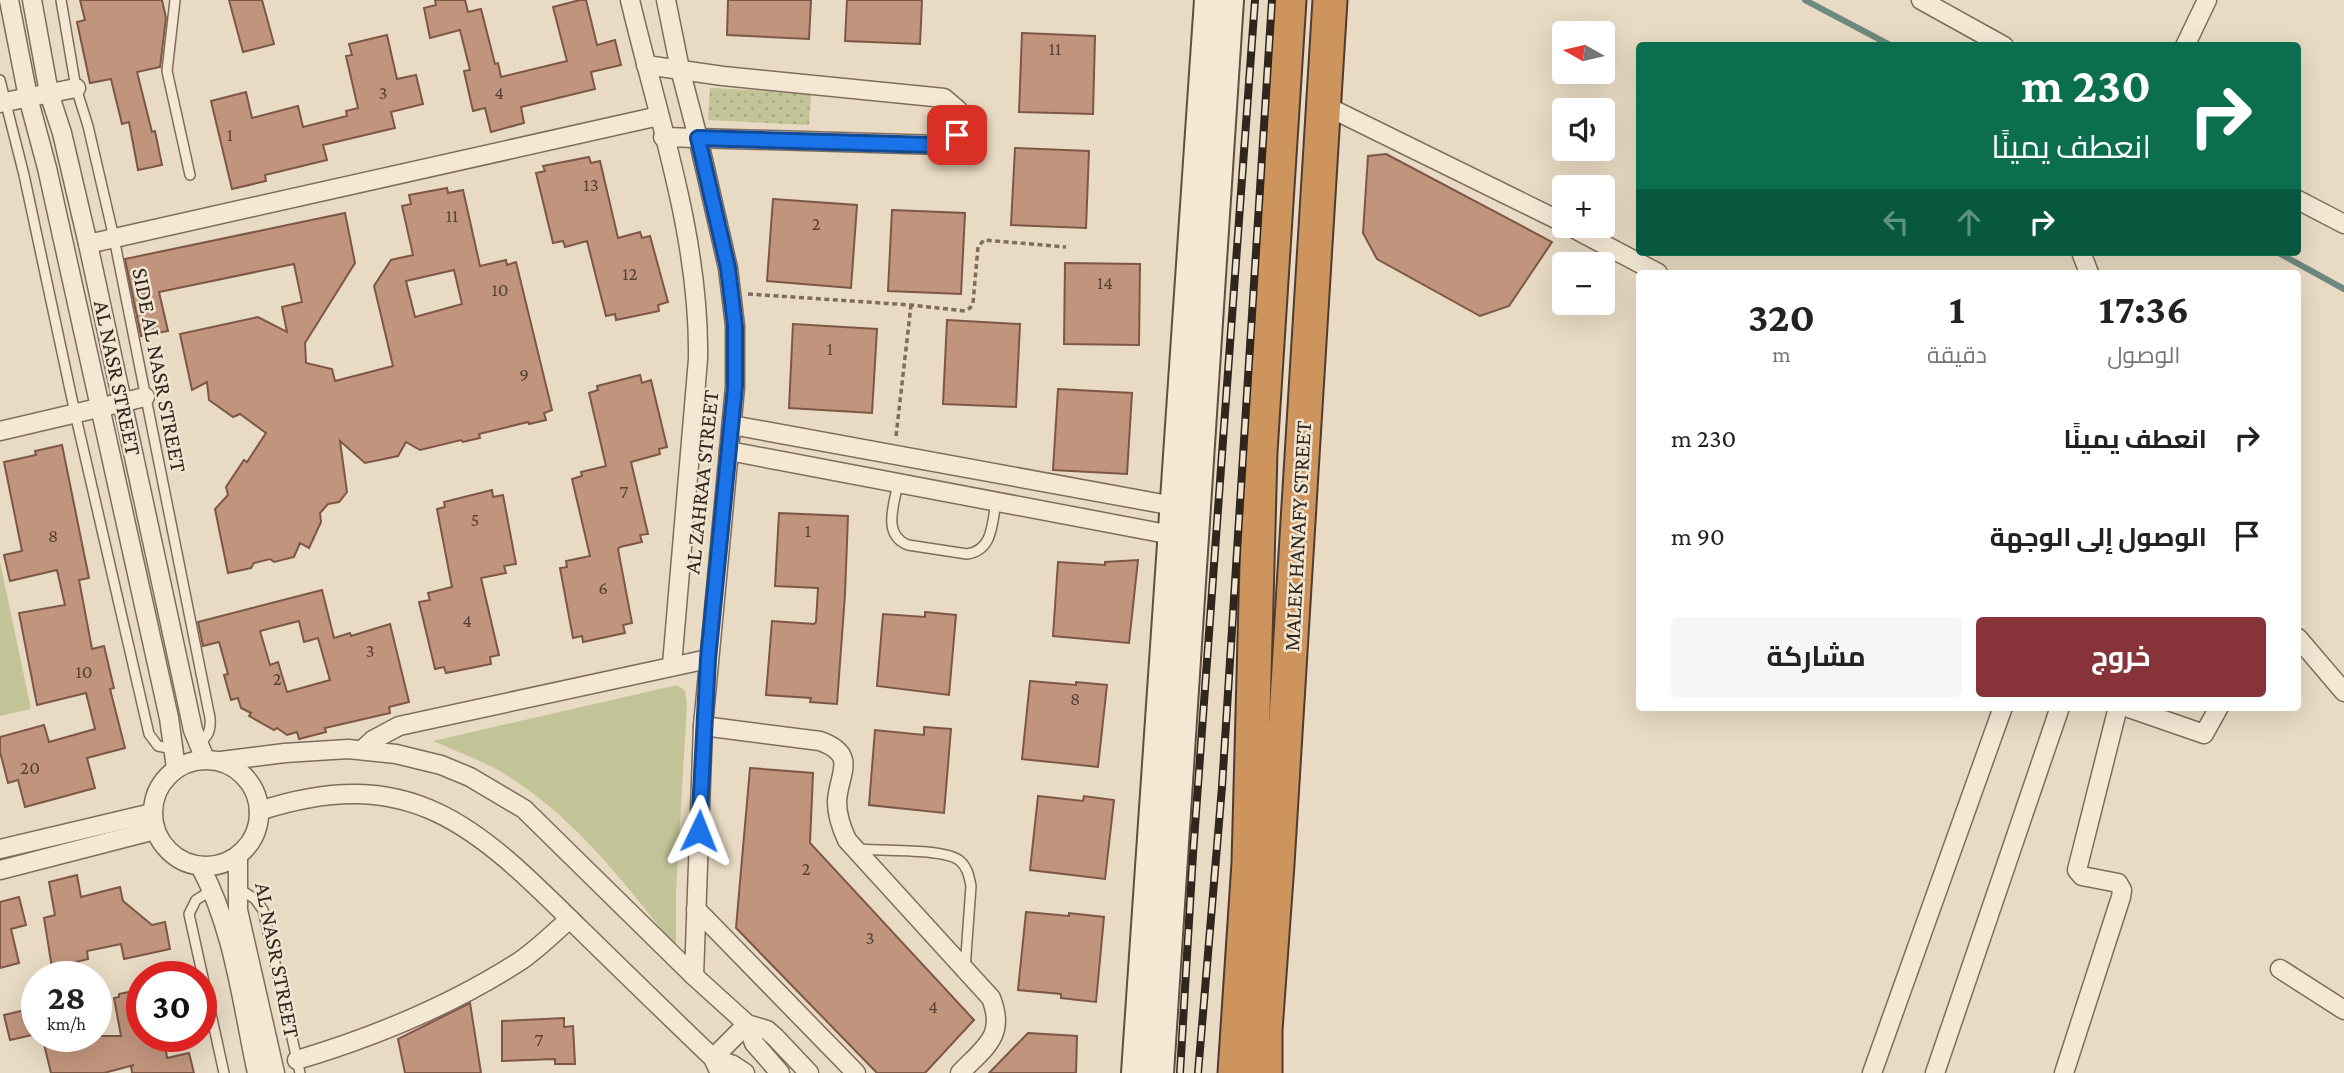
<!DOCTYPE html>
<html lang="ar">
<head>
<meta charset="utf-8">
<style>
	:root { --surface:#fff; --page:#f6f6f6; --text:#222; --muted:#767676; --accent:#87333a }
	body { margin:0; font-family:"Crimson Pro",Cairo,serif; background:var(--page); color:var(--text); direction:rtl; height:100vh; display:flex; flex-direction:column; font-size:26px; white-space:nowrap }
	* { box-sizing:border-box; margin:0 }
	p { font-size:23px; color:var(--muted) }
	.icon { flex:none; width:38px; height:38px; fill:none; stroke:currentColor; stroke-width:2; stroke-linecap:round; stroke-linejoin:round }
	.map { position:relative; flex:1; overflow:hidden; direction:ltr }
	.drawer { position:absolute; left:1636px; top:270px; width:665px; height:441px; display:flex; flex-direction:column; background:var(--surface); border-radius:7px; box-shadow:0 7px 28px #0002; direction:rtl }
	.drawer>* { flex:none }
	.banner { position:absolute; left:1636px; top:42px; width:665px; height:214px; border-radius:7px; box-shadow:0 7px 28px #0002; direction:rtl; background:#0b6e4f; color:#fff; overflow:hidden }
	.needle { width:46px; rotate:278deg }
	.fabs { position:absolute; left:1552px; top:21px; display:grid; gap:14px }
	.fabs a { display:grid; place-items:center; width:63px; height:63px; border-radius:7px; background:var(--surface); box-shadow:0 7px 28px #0002; font-size:35px }
	.speed { position:absolute; left:21px; top:961px; display:flex; gap:14px; font-size:35px; font-weight:700; text-align:center }
	.speed>* { display:grid; place-content:center; width:91px; height:91px; border-radius:50%; background:var(--surface); box-shadow:0 7px 28px #0002; line-height:1 }
	.speed small { font-size:18px; font-weight:400 }
	.speed .limit { border:10px solid #d22; background:#fff; color:#111 }
	.pin { position:absolute; display:grid; place-items:center; width:60px; height:60px; color:#fff; margin:-30px; border-radius:14px; box-shadow:0 4px 10px #0006 }
	.me { position:absolute; width:77px; margin:-38px; rotate:2deg; stroke-linejoin:round; filter:drop-shadow(0 0 5px #0008) }
	.turn { display:flex; align-items:center; gap:24px; height:147px; padding:0 35px; font-size:32px }
	.turn .icon { width:91px; height:91px; stroke-width:2.5 }
	.turn b { display:block; font-size:49px; line-height:60px }
	.lanes { display:flex; align-items:center; height:66px; padding:0 35px; background:#0003; justify-content:center; gap:35px; direction:ltr }
	.lanes .off { opacity:.35 }
	.eta { display:flex; justify-content:space-evenly; align-items:center; height:119px; text-align:center }
	.eta b { font-size:42px; font-weight:700; line-height:49px }
	.action { display:flex; gap:14px; margin-top:auto; padding:14px 35px }
	.action a { flex:1; height:80px; border-radius:7px; background:var(--accent); color:#fff; font-size:28px; font-weight:700; line-height:80px; text-align:center }
	.action a+a { background:var(--page); color:var(--text) }
	ul { padding:0; list-style:none }
	li { display:flex; align-items:center; gap:21px; height:98px; padding:0 35px }
	li div { flex:1 }
	li b { display:block; font-size:26px }
	li em { font-style:normal }
	.map>svg:first-child { display:block }
	.grass { fill:url(#grass-dots) }
	.park { fill:#c2c498 }
	.lines { fill:none; stroke-linecap:round; stroke-linejoin:round }
	.stream { stroke:#6d887f; stroke-width:6 }
	.building { fill:#c1957d; stroke:#7c5745; stroke-width:2; fill-rule:evenodd }
	.lane-casing { stroke:#806c5c; stroke-width:12 }
	.street-casing { stroke:#806c5c; stroke-width:21 }
	.secondary-casing { stroke:#624e3f; stroke-width:30 }
	.highway-casing { stroke:#4e3c30; stroke-width:37 }
	.path { stroke:#806c5c; stroke-width:3.5; stroke-dasharray:5 3.5; stroke-linecap:butt }
	.lane { stroke:#f4e8d5; stroke-width:9 }
	.street { stroke:#f4e8d5; stroke-width:18 }
	.secondary { stroke:#f4e8d5; stroke-width:26 }
	.highway { stroke:#ce945d; stroke-width:33 }
	.rail-casing { stroke:#31261e; stroke-width:8 }
	.rail { stroke:#f0e5d1; stroke-width:5; stroke-dasharray:16; stroke-linecap:butt }
	.route-casing { stroke:#114b97; stroke-width:18 }
	.route { stroke:#1a73e8; stroke-width:12 }
	.labels { text-anchor:middle; stroke-width:5; stroke-linejoin:round; paint-order:stroke }
	.number-label { font-size:19px; fill:#554236 }
	.street-label { font-size:23px; fill:#31261e; stroke:#f0e5d1 }
</style>
</head>
<body>
<div class="map">
<svg width="2344" height="1073" viewBox="0 0 2344 1073">
	<defs>
		<pattern id="grass-dots" width="8" height="8" patternUnits="userSpaceOnUse" patternTransform="scale(1.75)"><rect width="8" height="8" fill="#c2c498"/><path d="M2 2h.1M6 6h.1" fill="none" stroke="#a7a883" stroke-width="1.8" stroke-linecap="round"/></pattern>
	</defs>
	<rect width="100%" height="100%" fill="#e8dac3"/>
	<!-- grass -->
	<path class="grass" d="M710,88L811,93L809,125L708,120Z"/>
	<!-- park -->
	<g class="park">
		<path d="M0,562L31,709L0,716Z"/>
		<path d="M677,685L685,691L687,704L676,891V947C624,883 573,814 501,772C480,760 456,751 433,741Z"/>
	</g>
	<g class="lines">
		<!-- stream -->
		<g class="stream">
			<path d="M1805,0L1892,46"/>
			<path d="M2277,252L2344,289"/>
		</g>
	</g>
	<!-- building -->
	<g class="building">
		<path d="M80,0H162L166,18L160,67L137,72L152,132L155,131L162,165L138,170L129,122L122,124L111,79L90,83L77,22L85,20Z"/>
		<path d="M229,0H262L274,44L243,52Z"/>
		<path d="M435,0H465L468,12L481,9L495,64L498,63L501,77L567,61L553,7L580,0H586L597,45L615,40L621,65L591,72L595,89L521,107L524,123L491,132L485,108L473,111L464,71L470,70L460,30L430,38L424,8L436,5Z"/>
		<path d="M728,0H811L809,39L727,35Z"/>
		<path d="M847,0H922L920,44L845,41Z"/>
		<path d="M1022,33L1095,36L1093,114L1019,112Z"/>
		<path d="M387,35L397,79L416,75L423,104L391,112L395,128L323,145L327,160L265,175L266,181L232,189L211,101L246,92L252,118L298,106L303,127L347,116L346,111L358,108L346,56L352,55L349,44Z"/>
		<path d="M1015,148L1089,151L1086,228L1011,225Z"/>
		<path d="M1386,154L1552,242L1509,306L1480,316L1377,259L1363,233L1368,156Z"/>
		<path d="M589,157L591,163L600,161L618,238L640,232L642,238L650,236L668,302L658,305L659,311L616,320L615,314L606,316L587,241L565,247L563,241L553,243L536,173L545,171L543,166Z"/>
		<path d="M447,188L448,193L463,190L480,266L506,260L507,265L516,262L552,410L544,413L546,420L529,424L528,422L479,434L480,438L463,442L461,440L420,450L406,442L398,456L365,463L340,441L347,492L339,502L328,504L320,513L321,522L309,548L300,543L294,557L274,562L270,559L254,563L251,568L228,573L215,509L228,495L226,487L244,460L247,462L266,433L240,414L233,417L209,400L207,382L192,390L180,334L258,317L287,332L282,307L302,302L294,264L159,292L168,331L141,336L125,259L345,213L355,263L305,343L306,363L332,369L335,381L393,366L374,286L391,260L413,255L402,206L411,204L409,195ZM454,270L462,304L415,317L406,281Z"/>
		<path d="M773,199L857,205L851,288L767,281Z"/>
		<path d="M892,210L965,213L961,294L888,291Z"/>
		<path d="M1065,263L1140,264L1139,345L1064,344Z"/>
		<path d="M947,320L1020,324L1016,407L943,404Z"/>
		<path d="M793,324L877,329L872,413L789,408Z"/>
		<path d="M640,375L642,383L651,380L667,447L659,449L660,454L631,462L648,534L640,535L642,542L620,547L618,549L632,623L623,625L625,633L583,642L582,636L573,638L560,568L567,567L566,561L590,556L572,479L582,476L581,472L606,466L589,393L598,390L597,386Z"/>
		<path d="M1058,389L1132,393L1127,474L1053,470Z"/>
		<path d="M62,445L89,578L79,580L92,649L104,646L114,688L110,689L125,748L87,758L95,788L25,807L18,780L8,783L0,752V737L44,725L49,742L95,729L86,693L37,705L19,613L65,605L57,570L10,581L4,555L22,551L4,462L36,455L35,451Z"/>
		<path d="M492,490L493,497L503,495L516,564L504,566L506,573L481,578L499,655L490,657L491,664L446,673L444,667L435,669L419,602L430,600L428,593L452,587L437,509L445,507L444,502Z"/>
		<path d="M779,513L848,516L845,594L837,704L810,702L811,698L766,695L772,621L814,624L816,622L818,588L775,586Z"/>
		<path d="M1138,560L1129,643L1053,636L1058,562L1105,565V562Z"/>
		<path d="M322,590L334,638L350,633L351,636L390,624L409,702L389,707L390,713L325,728L326,732L299,739L297,732L287,735L277,728L274,730L249,716L251,713L241,708L238,698L231,700L224,675L228,674L219,642L203,646L198,622ZM299,621L304,642L318,638L330,680L287,692L278,662L270,665L260,631Z"/>
		<path d="M925,612L956,615L949,695L877,686L883,614L925,617Z"/>
		<path d="M1030,681L1076,685V682L1107,685L1098,767L1022,759Z"/>
		<path d="M924,727L951,729L944,813L869,805L875,730L924,735Z"/>
		<path d="M750,768L813,773L810,843L974,1020L925,1073H877L736,928Z"/>
		<path d="M1038,796L1083,801L1084,796L1114,800L1105,879L1030,870Z"/>
		<path d="M77,875L81,897L120,887L123,901L152,925L165,922L170,949L124,959L121,944L87,951L88,959L52,968L44,918L55,915L49,882Z"/>
		<path d="M19,897L26,925L11,929L19,963L0,968V902Z"/>
		<path d="M1026,912L1069,916V913L1104,917L1096,1002L1061,998V994L1018,990Z"/>
		<path d="M142,989V1036H164L167,1058L189,1053L194,1073H132L131,1066L134,1065L104,1073H51L42,1036H121L114,998L119,997V994Z"/>
		<path d="M470,1003L481,1073H405L398,1039Z"/>
		<path d="M37,1007V1034L10,1040L4,1015Z"/>
		<path d="M564,1018V1027L573,1026L575,1064H555V1059L502,1061V1021Z"/>
		<path d="M1028,1033L1077,1036L1076,1073H989Z"/>
	</g>
	<g class="lines">
		<!-- lane casing -->
		<g class="lane-casing">
			<g id="lane">
				<path d="M61,0L76,88L88,126L114,238L210,718C211,731 208,737 198,744"/>
				<path d="M175,0L167,71L190,175"/>
				<path d="M0,80L24,175L75,413L149,734L158,746L173,749"/>
				<path d="M898,483C894,505 882,535 908,545L967,554C993,550 992,524 996,502"/>
				<path d="M857,849C879,851 945,848 960,861C968,868 969,877 971,886L965,969"/>
				<path d="M238,888L255,899L263,910L300,1073"/>
				<path d="M212,890L196,900L189,914L224,1073"/>
			</g>
		</g>
		<!-- street casing -->
		<g class="street-casing">
			<g id="street">
				<path d="M9,0L28,97L47,168L169,718L176,768"/>
				<path d="M32,0L49,93L62,133L88,244L193,730L205,759"/>
				<path d="M630,0C658,118 700,238 698,359L672,665"/>
				<path d="M666,0L680,69L698,138L728,268L735,326V387L703,726L694,976"/>
				<path d="M1921,0L2004,46"/>
				<path d="M2185,46L2207,0"/>
				<path d="M646,65L723,76L944,98L958,110C958,127 961,141 941,145L663,137"/>
				<path d="M0,103L76,88"/>
				<path d="M1322,104L1564,223"/>
				<path d="M2298,200L2344,224"/>
				<path d="M1569,226L1658,273"/>
				<path d="M88,244L659,116"/>
				<path d="M2081,252L2089,273"/>
				<path d="M732,425L1174,506"/>
				<path d="M0,431L145,397"/>
				<path d="M729,451L1172,535"/>
				<path d="M2298,638L2344,692"/>
				<path d="M2126,707L2204,734L2219,707"/>
				<path d="M703,726L820,741C859,755 838,774 837,802C837,816 841,827 847,840L991,998C1006,1036 985,1047 960,1073"/>
				<path d="M362,750L373,740L399,726L708,659"/>
				<circle cx="206" cy="813" r="53"/>
				<path d="M221,761L285,753L348,749L396,754L441,765L470,777L524,809L694,976L747,1024L767,1030L775,1037L809,1073"/>
				<path d="M259,811C411,761 477,827 579,928C624,972 668,1015 713,1058L720,1073"/>
				<path d="M0,849L152,813"/>
				<path d="M238,856V910L275,1073"/>
				<path d="M200,866C234,929 242,1004 257,1073"/>
				<path d="M0,870L155,830"/>
				<path d="M696,909L856,1073"/>
				<path d="M2280,969L2344,1010"/>
				<path d="M747,1024L754,1043L780,1073"/>
				<path d="M713,1058L747,1024"/>
				<path d="M713,1058L733,1065L745,1073"/>
				<path d="M297,1060C374,1037 448,1007 517,963C536,951 553,933 570,919"/>
				<path d="M1872,1073L2003,707"/>
				<path d="M1935,1073L2060,707"/>
				<path d="M2064,1073L2121,897L2122,890L2118,883L2082,876L2077,870L2118,707"/>
			</g>
		</g>
		<!-- secondary casing -->
		<g class="secondary-casing">
			<g id="secondary">
				<path d="M1135,1073L1208,0"/>
				<path d="M1160,1073L1230,0"/>
			</g>
		</g>
		<!-- highway casing -->
		<g class="highway-casing">
			<g id="highway">
				<path d="M1235,1073L1249,863L1260,452L1289,0"/>
				<path d="M1265,1073V1030L1277,864L1330,0"/>
			</g>
		</g>
		<!-- path -->
		<g class="path">
			<path d="M748,294L911,305L965,311L970,308L973,303L978,247L984,240L1066,247"/>
			<path d="M896,436L911,305"/>
		</g>
		<!-- lane -->
		<use href="#lane" class="lane"/>
		<!-- street -->
		<use href="#street" class="street"/>
		<!-- secondary -->
		<use href="#secondary" class="secondary"/>
		<!-- highway -->
		<use href="#highway" class="highway"/>
		<!-- rail casing -->
		<g class="rail-casing">
			<g id="rail">
				<path d="M1180,1073L1193,854L1255,0"/>
				<path d="M1198,1073L1222,787L1272,0"/>
			</g>
		</g>
		<!-- rail -->
		<use href="#rail" class="rail"/>
	</g>
	<g class="lines">
		<!-- route casing -->
		<g class="route-casing">
			<path id="route" d="M699,831L708,659L735,387V326L728,268L698,138L932,145L951,143L957,135"/>
		</g>
		<!-- route -->
		<use href="#route" class="route"/>
	</g>
	<g class="labels">
		<!-- number labels -->
		<g class="number-label">
			<text x="1055" y="55">11</text>
			<text x="383" y="99">3</text>
			<text x="499" y="99">4</text>
			<text x="230" y="141">1</text>
			<text x="591" y="191">13</text>
			<text x="452" y="222">11</text>
			<text x="816" y="230">2</text>
			<text x="630" y="280">12</text>
			<text x="1105" y="289">14</text>
			<text x="500" y="296">10</text>
			<text x="830" y="355">1</text>
			<text x="524" y="381">9</text>
			<text x="624" y="498">7</text>
			<text x="475" y="526">5</text>
			<text x="808" y="537">1</text>
			<text x="53" y="542">8</text>
			<text x="603" y="594">6</text>
			<text x="467" y="627">4</text>
			<text x="370" y="657">3</text>
			<text x="84" y="678">10</text>
			<text x="277" y="685">2</text>
			<text x="1075" y="705">8</text>
			<text x="30" y="774">20</text>
			<text x="806" y="875">2</text>
			<text x="870" y="944">3</text>
			<text x="933" y="1013">4</text>
			<text x="539" y="1046">7</text>
		</g>
		<!-- street labels -->
		<g class="street-label">
			<text transform="translate(160 370) rotate(79)" y="8">SIDE AL NASR STREET</text>
			<text transform="translate(118 378) rotate(78)" y="8">AL NASR STREET</text>
			<text transform="translate(701 482) rotate(-84)" y="8">AL ZAHRAA STREET</text>
			<text transform="translate(1297 536) rotate(-87)" y="8">MALEK HANAFY STREET</text>
			<text transform="translate(278 960) rotate(79)" y="8">AL NASR STREET</text>
		</g>
	</g>
</svg>
<div class="fabs">
<a><svg class="needle" viewBox="-14 -14 28 28"><path d="M0-13l5 13h-10z" fill="#e53935"/><path d="M0 13l5-13h-10z" fill="#767676"/></svg></a>
<a><svg class="icon" aria-label="sound" viewBox="0 0 24 24"><path d="M4 9h4l5-4v14l-5-4H4zM17 9q2 3 0 6"/></svg></a>
<a>+</a>
<a>−</a>
</div>
<div class="speed"><div>28<small>km/h</small></div><div class="limit">30</div></div>
<div class="pin" style="left:957px;top:135px;background:#d93025"><svg class="icon" aria-label="arrive" viewBox="0 0 24 24"><path d="M6 21V4h12l-3 4 3 4H6"/></svg></div>
<svg class="me" style="left:699px;top:831px" viewBox="-20 -20 40 40"><path d="M0-17L14 15 0 8-14 15z" fill="#1a73e8" stroke="#fff" stroke-width="4"/></svg>
<div class="banner">
<div class="turn"><svg class="icon" aria-label="right" viewBox="0 0 24 24"><path d="M7 20v-9h11M14 6l5 5-5 5"/></svg><div><b>230 m</b>انعطف يمينًا</div></div>
<div class="lanes"><svg class="icon off" aria-label="left" viewBox="0 0 24 24"><path d="M17 20v-9H6M10 6l-5 5 5 5"/></svg><svg class="icon off" aria-label="ahead" viewBox="0 0 24 24"><path d="M12 20V5M6 11l6-6 6 6"/></svg><svg class="icon" aria-label="right" viewBox="0 0 24 24"><path d="M7 20v-9h11M14 6l5 5-5 5"/></svg></div>
</div>
<section class="drawer">
<div class="eta">
<div><b>17:36</b><p>الوصول</p></div>
<div><b>1</b><p>دقيقة</p></div>
<div><b>320</b><p>m</p></div>
</div>
<ul>
<li><svg class="icon" aria-label="right" viewBox="0 0 24 24"><path d="M7 20v-9h11M14 6l5 5-5 5"/></svg><div><b>انعطف يمينًا</b></div><em>230 m</em></li>
<li><svg class="icon" aria-label="arrive" viewBox="0 0 24 24"><path d="M6 21V4h12l-3 4 3 4H6"/></svg><div><b>الوصول إلى الوجهة</b></div><em>90 m</em></li>
</ul>
<div class="action"><a>خروج</a><a>مشاركة</a></div>
</section>
</div>
</body>
</html>
